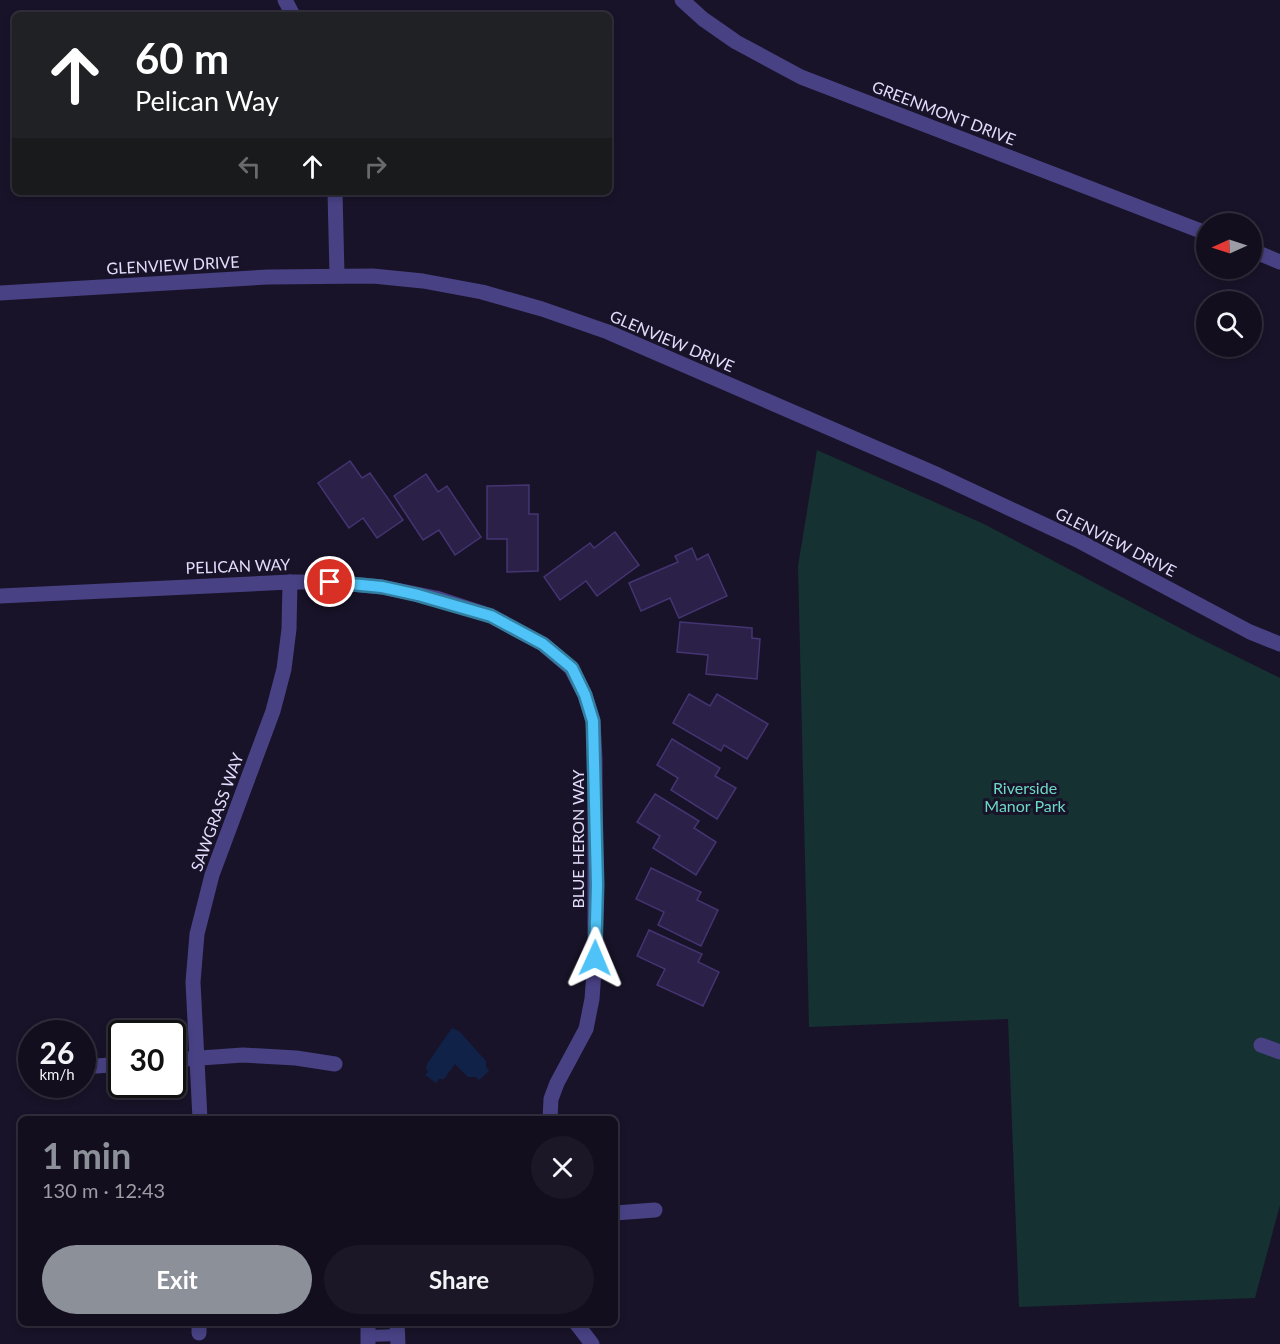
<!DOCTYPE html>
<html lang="en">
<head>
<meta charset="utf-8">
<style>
	:root { --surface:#120e1e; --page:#1b1727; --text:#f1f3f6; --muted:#9c9ca4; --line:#312e3c; --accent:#8c9099 }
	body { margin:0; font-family:Lato,sans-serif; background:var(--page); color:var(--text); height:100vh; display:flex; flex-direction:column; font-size:22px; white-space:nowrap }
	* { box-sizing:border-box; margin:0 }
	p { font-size:20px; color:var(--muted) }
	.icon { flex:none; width:33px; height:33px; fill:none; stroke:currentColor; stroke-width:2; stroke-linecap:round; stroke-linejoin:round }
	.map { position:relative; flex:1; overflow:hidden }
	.side { position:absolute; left:18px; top:1116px; width:600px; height:210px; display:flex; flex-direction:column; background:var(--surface); border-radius:9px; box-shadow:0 3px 9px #0003,0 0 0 2px var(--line) }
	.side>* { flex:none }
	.hud { position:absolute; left:12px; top:12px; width:600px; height:183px; border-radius:9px; box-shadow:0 3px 9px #0003,0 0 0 2px var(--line); background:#202124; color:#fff; overflow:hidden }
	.needle { width:39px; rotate:267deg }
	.tools { position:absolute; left:1196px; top:213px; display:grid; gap:12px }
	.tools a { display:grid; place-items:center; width:66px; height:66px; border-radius:50%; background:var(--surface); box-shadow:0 3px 9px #0003,0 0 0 2px var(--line); font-size:30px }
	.speed { position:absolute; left:18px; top:1020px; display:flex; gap:12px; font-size:30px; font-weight:700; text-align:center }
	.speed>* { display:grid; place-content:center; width:78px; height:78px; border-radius:50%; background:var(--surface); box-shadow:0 3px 9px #0003,0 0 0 2px var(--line); line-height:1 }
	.speed small { font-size:15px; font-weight:400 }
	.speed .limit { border:3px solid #111; border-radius:9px; background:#fff; color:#111 }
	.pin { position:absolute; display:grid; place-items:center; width:51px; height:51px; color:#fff; margin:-26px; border:3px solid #fff; border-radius:50%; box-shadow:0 2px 6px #0007 }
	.me { position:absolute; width:66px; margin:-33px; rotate:1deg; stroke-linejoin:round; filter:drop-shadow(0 0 4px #0008) }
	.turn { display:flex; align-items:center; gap:21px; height:126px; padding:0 24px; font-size:27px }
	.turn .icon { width:78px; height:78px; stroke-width:2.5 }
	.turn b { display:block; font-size:42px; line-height:51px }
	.lanes { display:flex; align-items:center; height:57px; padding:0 24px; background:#0003; justify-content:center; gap:30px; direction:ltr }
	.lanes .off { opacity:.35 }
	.round { display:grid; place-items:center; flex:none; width:63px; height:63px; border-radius:32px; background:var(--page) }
	.summary { display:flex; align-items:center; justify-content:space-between; height:102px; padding:0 24px }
	h1 { font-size:36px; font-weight:700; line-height:45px; color:var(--accent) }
	.primary-button { display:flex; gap:12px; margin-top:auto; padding:12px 24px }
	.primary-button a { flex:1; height:69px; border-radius:36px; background:var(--accent); color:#fff; font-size:24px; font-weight:700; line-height:69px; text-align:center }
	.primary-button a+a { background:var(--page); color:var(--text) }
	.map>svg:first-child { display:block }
	.green { fill:#163132 }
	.water { fill:#112248 }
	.building { fill:#2b2048; stroke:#443472; stroke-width:1.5 }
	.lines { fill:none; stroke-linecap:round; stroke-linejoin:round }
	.lane { stroke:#484184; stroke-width:12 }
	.street { stroke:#484184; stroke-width:15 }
	.route-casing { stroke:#337fa1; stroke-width:15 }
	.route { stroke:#4fc3f7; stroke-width:10 }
	.labels { text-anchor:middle; stroke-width:6; stroke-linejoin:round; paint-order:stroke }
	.street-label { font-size:16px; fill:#e2ddfc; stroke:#181328 }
	.park-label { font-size:16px; fill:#6dd8c4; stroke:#181328 }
</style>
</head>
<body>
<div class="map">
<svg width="1280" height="1344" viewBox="0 0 1280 1344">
	<rect width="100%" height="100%" fill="#181328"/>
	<!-- green -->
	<path class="green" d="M817,450L984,524L1193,635L1280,678V1205L1255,1298L1019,1307L1008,1019L809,1027L798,566Z"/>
	<!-- water -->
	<path class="water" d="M452,1028L459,1031L486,1061V1067L489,1071L479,1080L476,1077H468L455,1064L444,1079H439L436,1083L425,1075L428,1072L426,1068L427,1064Z"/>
	<!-- building -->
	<g class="building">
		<path d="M350,461L362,478L370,473L403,520L377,538L363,518L349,528L318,483Z"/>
		<path d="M426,474L438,492L447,486L481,537L455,555L439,530L423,540L394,496Z"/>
		<path d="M529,485V514H538V571L507,572V539H487V486Z"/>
		<path d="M615,532L639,565L597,596L586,581L560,600L544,577L590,543L594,548Z"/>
		<path d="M692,548L697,560L708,554L727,596L679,618L670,598L641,611L629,583L678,562L675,556Z"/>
		<path d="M680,622L752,628V638L760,639L757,679L706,674L708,655L677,652Z"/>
		<path d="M689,694L710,706L717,694L768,724L747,759L724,745L721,751L673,723Z"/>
		<path d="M672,739L720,768L715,776L736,788L717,819L671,790L678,778L657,765Z"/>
		<path d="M655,794L699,821L694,828L716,842L696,875L653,848L660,836L637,822Z"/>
		<path d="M651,868L701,892L697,900L718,910L701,946L658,925L664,912L636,899Z"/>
		<path d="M649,930L702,954L698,962L719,972L703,1006L657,985L665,969L637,956Z"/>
	</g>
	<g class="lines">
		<!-- lane -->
		<path class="lane" d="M369,1336L398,1335"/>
		<!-- street -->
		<g class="street">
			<path d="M285,0L293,15"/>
			<path d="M682,0L703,19L736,42L801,77L1206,233"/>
			<path d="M335,192L337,275"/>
			<path d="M1251,250L1280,262"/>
			<path d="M0,293L268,277L373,276L423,281L482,292L542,309L608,332L938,475L1077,540L1250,632L1280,644"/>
			<path d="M0,596L290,582H330L382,587L436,598L491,616L543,644L571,668L585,695L593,721L595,759V958L592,999L586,1029L557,1083L551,1099L550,1119"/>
			<path d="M1261,1045L1280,1052"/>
			<path d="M172,1060L243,1055L296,1058L335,1064"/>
			<path d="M84,1067L122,1064"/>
			<path d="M200,1119L193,982L197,934L212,875L273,711L284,669L289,629L290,582"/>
			<path d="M615,1213L655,1210"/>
			<path d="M368,1323V1344"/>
			<path d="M397,1323L398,1344"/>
			<path d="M576,1323L592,1344"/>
			<path d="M199,1333V1323"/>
		</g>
	</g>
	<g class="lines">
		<!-- route casing -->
		<g class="route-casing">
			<path id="route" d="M330,582L382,587L418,595L491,616L543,644L572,668L585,695L593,721L597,885L595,958"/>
		</g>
		<!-- route -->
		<use href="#route" class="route"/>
	</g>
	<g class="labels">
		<!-- street labels -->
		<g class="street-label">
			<text transform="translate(944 113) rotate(21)" y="6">GREENMONT DRIVE</text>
			<text transform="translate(173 265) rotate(-3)" y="6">GLENVIEW DRIVE</text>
			<text transform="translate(672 341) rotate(23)" y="6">GLENVIEW DRIVE</text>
			<text transform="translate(1116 542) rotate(27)" y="6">GLENVIEW DRIVE</text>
			<text transform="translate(238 566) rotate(-2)" y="6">PELICAN WAY</text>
			<text transform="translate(217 812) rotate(-70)" y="6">SAWGRASS WAY</text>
			<text transform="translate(578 839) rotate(-90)" y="6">BLUE HERON WAY</text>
		</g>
		<!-- park labels -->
		<g class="park-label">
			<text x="1025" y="794">Riverside<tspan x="1025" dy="18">Manor Park</tspan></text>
		</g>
	</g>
</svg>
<div class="tools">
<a><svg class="needle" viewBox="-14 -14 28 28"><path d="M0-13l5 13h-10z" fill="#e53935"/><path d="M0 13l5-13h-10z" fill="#9c9ca4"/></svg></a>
<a><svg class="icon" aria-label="search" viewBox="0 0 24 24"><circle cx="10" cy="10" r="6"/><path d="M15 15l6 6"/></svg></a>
</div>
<div class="speed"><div>26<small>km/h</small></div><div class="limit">30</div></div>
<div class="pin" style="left:330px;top:582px;background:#d93025"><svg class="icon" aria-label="arrive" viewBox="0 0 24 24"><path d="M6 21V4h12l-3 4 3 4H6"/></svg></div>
<svg class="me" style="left:595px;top:958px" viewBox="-20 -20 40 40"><path d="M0-17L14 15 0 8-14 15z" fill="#4fc3f7" stroke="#fff" stroke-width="4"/></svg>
<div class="hud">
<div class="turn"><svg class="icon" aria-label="ahead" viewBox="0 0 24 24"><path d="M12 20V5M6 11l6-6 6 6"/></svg><div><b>60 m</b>Pelican Way</div></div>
<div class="lanes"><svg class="icon off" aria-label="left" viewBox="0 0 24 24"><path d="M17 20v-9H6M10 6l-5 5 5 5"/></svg><svg class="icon" aria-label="ahead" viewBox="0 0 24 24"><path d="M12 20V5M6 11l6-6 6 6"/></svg><svg class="icon off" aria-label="right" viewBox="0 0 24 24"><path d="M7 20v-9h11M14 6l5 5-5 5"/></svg></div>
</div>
<section class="side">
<div class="summary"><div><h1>1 min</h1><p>130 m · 12:43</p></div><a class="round"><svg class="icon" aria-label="close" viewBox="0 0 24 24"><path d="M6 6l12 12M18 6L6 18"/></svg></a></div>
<div class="primary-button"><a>Exit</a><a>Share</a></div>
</section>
</div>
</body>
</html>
